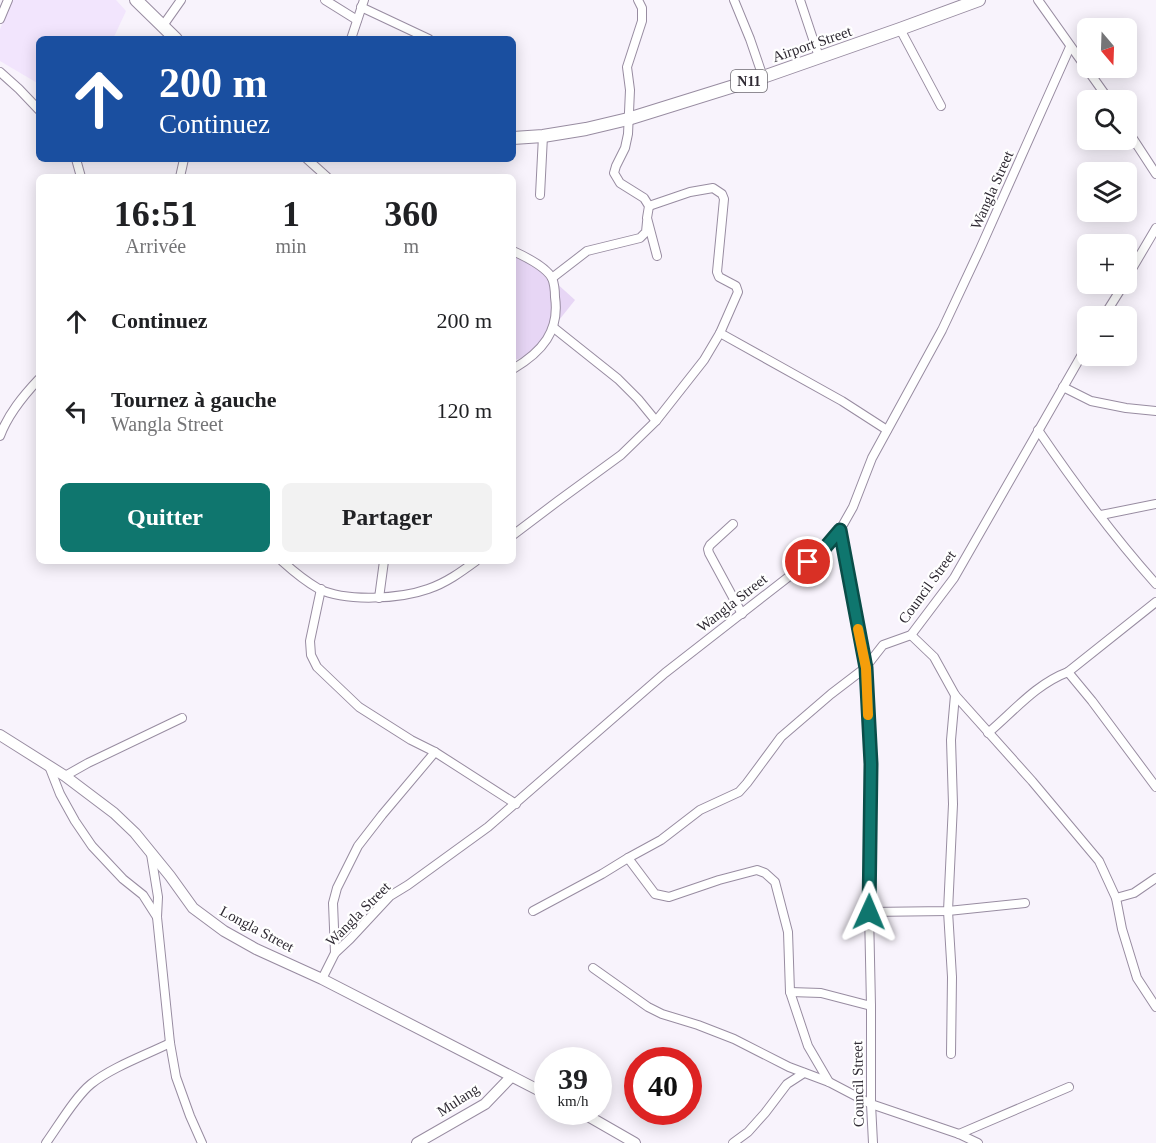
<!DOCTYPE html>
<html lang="fr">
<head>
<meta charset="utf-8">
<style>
	:root { --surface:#fff; --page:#f2f2f2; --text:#202124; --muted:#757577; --accent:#0f766e }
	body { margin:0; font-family:"Times New Roman",serif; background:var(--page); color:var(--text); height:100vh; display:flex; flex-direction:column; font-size:22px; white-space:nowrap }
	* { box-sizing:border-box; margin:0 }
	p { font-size:20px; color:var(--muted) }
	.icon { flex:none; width:33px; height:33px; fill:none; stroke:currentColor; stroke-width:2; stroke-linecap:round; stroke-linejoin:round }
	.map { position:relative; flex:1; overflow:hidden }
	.details { position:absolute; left:36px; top:174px; width:480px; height:390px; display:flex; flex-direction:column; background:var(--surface); border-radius:9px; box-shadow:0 3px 15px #0003 }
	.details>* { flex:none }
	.hud { position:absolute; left:36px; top:36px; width:480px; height:126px; border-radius:9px; box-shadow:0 3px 15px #0003; background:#1a4fa0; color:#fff; overflow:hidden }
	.needle { width:39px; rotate:161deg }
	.buttons { position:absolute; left:1077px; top:18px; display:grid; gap:12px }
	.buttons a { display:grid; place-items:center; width:60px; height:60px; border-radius:9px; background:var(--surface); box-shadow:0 3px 15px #0003; font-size:30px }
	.speed { position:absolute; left:534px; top:1047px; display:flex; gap:12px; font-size:30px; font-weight:700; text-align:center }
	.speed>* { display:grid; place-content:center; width:78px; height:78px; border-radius:50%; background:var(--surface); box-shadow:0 3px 15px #0003; line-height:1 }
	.speed small { font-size:15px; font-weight:400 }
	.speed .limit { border:9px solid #d22; background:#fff; color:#111 }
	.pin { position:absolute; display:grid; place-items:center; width:51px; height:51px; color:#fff; margin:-26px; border:3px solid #fff; border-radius:50%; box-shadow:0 2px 6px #0007 }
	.me { position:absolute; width:66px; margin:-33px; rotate:1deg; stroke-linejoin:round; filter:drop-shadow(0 0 4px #0008) }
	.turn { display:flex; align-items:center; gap:21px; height:126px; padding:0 24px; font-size:27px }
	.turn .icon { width:78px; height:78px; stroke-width:2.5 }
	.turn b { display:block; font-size:42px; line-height:51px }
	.eta { display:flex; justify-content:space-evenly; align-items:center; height:102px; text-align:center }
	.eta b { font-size:36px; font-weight:700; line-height:42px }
	.primary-button { display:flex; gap:12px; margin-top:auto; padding:12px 24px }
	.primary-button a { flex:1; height:69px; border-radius:9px; background:var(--accent); color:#fff; font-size:24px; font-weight:700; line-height:69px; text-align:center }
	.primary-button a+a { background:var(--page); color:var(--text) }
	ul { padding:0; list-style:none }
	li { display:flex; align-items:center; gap:18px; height:90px; padding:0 24px }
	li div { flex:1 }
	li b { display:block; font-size:22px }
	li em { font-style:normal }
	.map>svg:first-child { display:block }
	.built { fill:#f2e5fd }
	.green { fill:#e7d6f5 }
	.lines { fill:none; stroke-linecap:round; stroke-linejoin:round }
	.minor-casing { stroke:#988ca1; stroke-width:10 }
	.major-casing { stroke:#988ca1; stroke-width:12 }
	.highway-casing { stroke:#988ca1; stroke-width:14 }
	.minor { stroke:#fff; stroke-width:8 }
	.major { stroke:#fff; stroke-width:10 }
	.highway { stroke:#fff; stroke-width:12 }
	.route-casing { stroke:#0a4d48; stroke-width:15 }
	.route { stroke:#0f766e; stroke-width:10 }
	.slow { stroke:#f59e0b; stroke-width:10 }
	.labels { text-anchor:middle; stroke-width:4.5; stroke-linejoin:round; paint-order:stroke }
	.shield { fill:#fff; stroke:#6e6b71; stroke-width:1.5 }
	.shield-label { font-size:14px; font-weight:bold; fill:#302b34 }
	.street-label { font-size:15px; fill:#302b34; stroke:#fff }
</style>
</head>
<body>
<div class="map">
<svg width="1156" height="1143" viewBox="0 0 1156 1143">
	<rect width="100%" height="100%" fill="#f8f3fc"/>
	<!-- built -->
	<path class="built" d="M13,0H116L126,11L113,39H39V84L0,61V29Z"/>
	<!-- green -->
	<path class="green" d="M513,254L533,262L575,300L532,354L513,361Z"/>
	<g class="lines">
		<!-- minor casing -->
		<g class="minor-casing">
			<g id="minor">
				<path d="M325,0L357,20"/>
				<path d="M638,0L642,8V21L627,67L630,90L628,134L625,148L616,166L614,173L620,183L644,198L649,206L647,218L657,256"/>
				<path d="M734,0L750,39L763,77"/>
				<path d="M800,0L819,57"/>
				<path d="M1038,0L1109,100"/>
				<path d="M361,7L429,39"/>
				<path d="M0,19L8,0"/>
				<path d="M162,27L181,0"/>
				<path d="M900,29L941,106"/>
				<path d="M351,39L364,0"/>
				<path d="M0,72L19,89L39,110"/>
				<path d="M1126,128L1156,174"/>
				<path d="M76,159L81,177"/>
				<path d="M307,159L327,177"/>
				<path d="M180,177L184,159"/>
				<path d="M540,195L543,136"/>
				<path d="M513,251C524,256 546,267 552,278C554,283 555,291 555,297C560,331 542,352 513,369"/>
				<path d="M552,278L587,251L640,238L646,232L647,222"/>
				<path d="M1126,279L1156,228"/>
				<path d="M1104,316L1124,284"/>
				<path d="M554,328L618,379L638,399L656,421"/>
				<path d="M720,333L842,401L887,430"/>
				<path d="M1063,387L1091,401L1126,408L1156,411"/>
				<path d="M1038,430C1074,483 1113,536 1156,584"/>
				<path d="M0,436C8,414 23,396 39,379"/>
				<path d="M1101,515L1156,504"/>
				<path d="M733,524L710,545L708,549L709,553L742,614"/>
				<path d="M513,535L558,501L621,455L656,421L704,360L720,333L738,292L736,286L719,277L717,272L724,199L722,194L713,188L690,192L649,206"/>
				<path d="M282,561C293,571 305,581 319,589C346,602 400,599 428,589C446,583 461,572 476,561"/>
				<path d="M321,589L310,641L311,655L317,667L359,707L411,740L435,752L516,804"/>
				<path d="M379,598L384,561"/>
				<path d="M911,635L934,657L955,695L1032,781L1099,861L1116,898L1122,929L1137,978L1156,1007"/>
				<path d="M1068,672L1156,602"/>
				<path d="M988,733C1014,711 1036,684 1068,672L1092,701L1156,787"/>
				<path d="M49,766L60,794L75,821L92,846L123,879L143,895L157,917"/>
				<path d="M65,776L88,763L182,718"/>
				<path d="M151,854L158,897L157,917L170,1043L176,1077L190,1116L202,1143"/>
				<path d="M628,858L655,894L669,897L719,880L757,870L765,873L775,882L788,932L790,992L808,1046L829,1082"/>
				<path d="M1116,898L1134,893L1156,878"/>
				<path d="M533,911L602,874L628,858L661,840L700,810L739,792L747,783L781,737L831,694L865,668L840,530"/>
				<path d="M869,912L948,911L1025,903"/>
				<path d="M335,953L333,903L337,888L358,846L382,815L435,752"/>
				<path d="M593,968L648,1007L662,1014L698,1025L734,1039L789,1067L829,1082L871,1104L959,1134L978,1143"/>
				<path d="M322,979L335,953L350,939L390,896L408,885L488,827L665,673L823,550L840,530L853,507L872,458L942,330L980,249L1070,47"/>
				<path d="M790,992L821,993L871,1006"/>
				<path d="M951,1054L952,977L948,911L953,804L951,740L955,695"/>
				<path d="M959,1134L1069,1087"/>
				<path d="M46,1143C59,1125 75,1097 91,1084C112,1067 146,1055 170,1043"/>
				<path d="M733,1143L748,1132L765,1113L787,1084L804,1073"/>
				<path d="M873,1143L871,1104V1006L869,912L871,763L865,668L883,645L911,635L954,578L1088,344"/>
			</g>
		</g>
		<!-- major casing -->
		<g class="major-casing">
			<g id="major">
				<path d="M0,735L65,776L114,813L135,833L170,876L193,908L224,931L256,949L322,979L548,1095"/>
				<path d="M581,1112L635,1143"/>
				<path d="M417,1143L485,1104L511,1077"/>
			</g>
		</g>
		<!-- highway casing -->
		<g class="highway-casing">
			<g id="highway">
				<path d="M136,0L176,39"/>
				<path d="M513,138L543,136L586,129L628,119L763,77L900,29L979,0"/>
			</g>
		</g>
		<!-- minor -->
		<use href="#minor" class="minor"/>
		<!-- major -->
		<use href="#major" class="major"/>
		<!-- highway -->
		<use href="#highway" class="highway"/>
	</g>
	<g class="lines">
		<!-- route casing -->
		<g class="route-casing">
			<path id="route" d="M808,562L823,550L840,530L866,668L871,764L869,912"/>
		</g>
		<!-- route -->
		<use href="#route" class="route"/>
		<!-- slow -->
		<path class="slow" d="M858,629L866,668L868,715"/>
	</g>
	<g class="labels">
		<!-- shield labels -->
		<rect class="shield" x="731" y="70" width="36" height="22" rx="4.5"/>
		<g class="shield-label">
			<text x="749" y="86">N11</text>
		</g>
		<!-- street labels -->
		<g class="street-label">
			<text transform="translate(812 44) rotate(-19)" y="5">Airport Street</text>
			<text transform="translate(992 190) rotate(-66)" y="5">Wangla Street</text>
			<text transform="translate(927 587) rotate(-54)" y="5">Council Street</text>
			<text transform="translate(732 603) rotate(-38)" y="5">Wangla Street</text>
			<text transform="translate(358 914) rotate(-45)" y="5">Wangla Street</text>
			<text transform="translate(257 929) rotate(28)" y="5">Longla Street</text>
			<text transform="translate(858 1084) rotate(-91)" y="5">Council Street</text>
			<text transform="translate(458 1100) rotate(-33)" y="5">Mulang</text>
		</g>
	</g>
</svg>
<div class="buttons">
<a><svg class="needle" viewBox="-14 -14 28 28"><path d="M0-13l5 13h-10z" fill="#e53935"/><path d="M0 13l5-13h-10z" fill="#757577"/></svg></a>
<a><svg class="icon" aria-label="search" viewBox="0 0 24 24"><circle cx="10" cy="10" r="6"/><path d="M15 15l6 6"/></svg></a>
<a><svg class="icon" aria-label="layers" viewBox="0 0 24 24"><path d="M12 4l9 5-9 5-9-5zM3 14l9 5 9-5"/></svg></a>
<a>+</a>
<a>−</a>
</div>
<div class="speed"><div>39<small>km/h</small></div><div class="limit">40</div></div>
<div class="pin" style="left:808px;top:562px;background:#d93025"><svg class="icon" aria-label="arrive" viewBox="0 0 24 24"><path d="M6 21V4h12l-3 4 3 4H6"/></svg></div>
<svg class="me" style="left:869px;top:912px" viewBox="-20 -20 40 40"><path d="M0-17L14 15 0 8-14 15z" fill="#0f766e" stroke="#fff" stroke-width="4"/></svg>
<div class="hud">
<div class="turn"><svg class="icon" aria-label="ahead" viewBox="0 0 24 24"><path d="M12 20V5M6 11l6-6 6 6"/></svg><div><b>200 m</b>Continuez</div></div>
</div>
<section class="details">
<div class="eta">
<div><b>16:51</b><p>Arrivée</p></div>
<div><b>1</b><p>min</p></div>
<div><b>360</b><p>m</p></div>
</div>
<ul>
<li><svg class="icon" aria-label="ahead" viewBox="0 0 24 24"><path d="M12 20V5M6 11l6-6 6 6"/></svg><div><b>Continuez</b></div><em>200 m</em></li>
<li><svg class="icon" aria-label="left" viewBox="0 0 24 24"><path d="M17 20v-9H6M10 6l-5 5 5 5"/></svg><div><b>Tournez à gauche</b><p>Wangla Street</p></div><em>120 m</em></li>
</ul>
<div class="primary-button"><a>Quitter</a><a>Partager</a></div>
</section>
</div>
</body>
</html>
